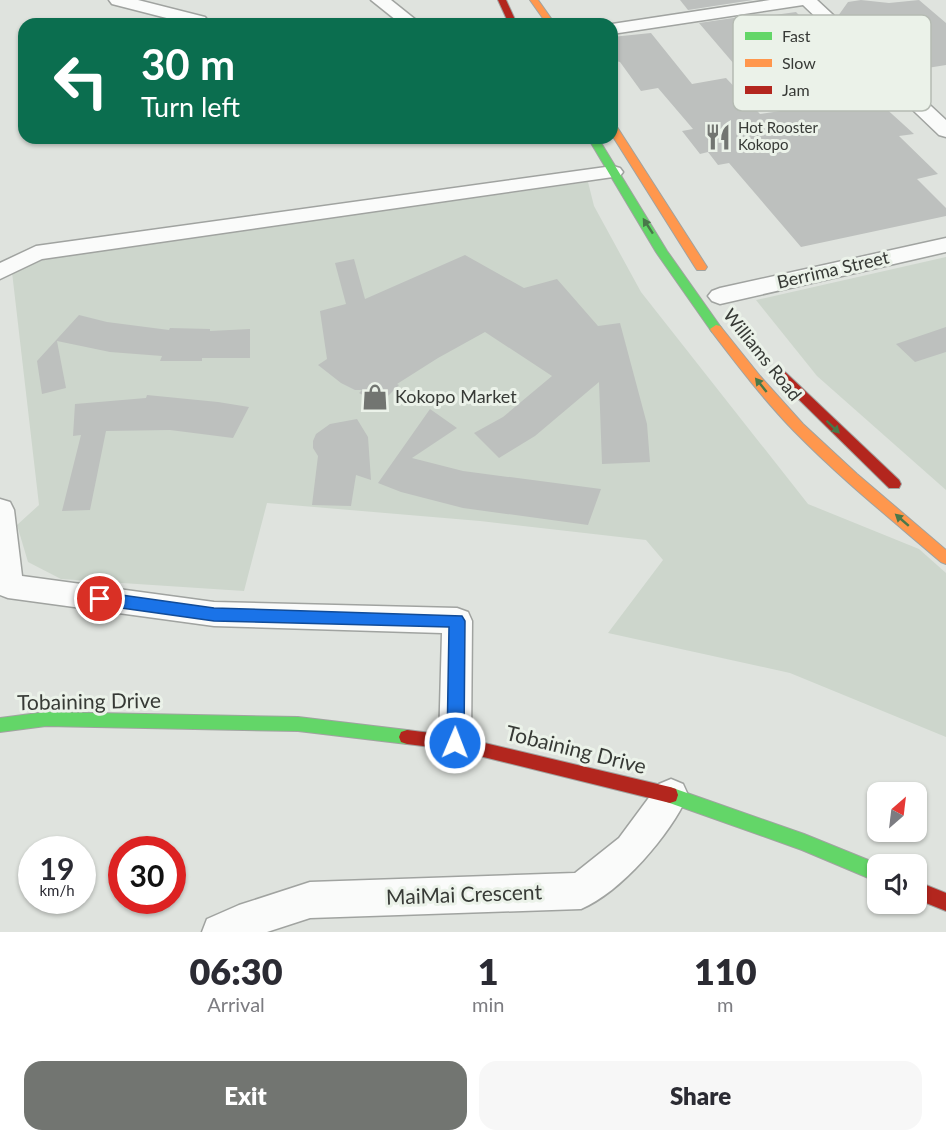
<!DOCTYPE html>
<html lang="en">
<head>
<meta charset="utf-8">
<style>
	:root { --surface:#fff; --page:#f7f7f7; --text:#2b2b33; --muted:#7c7c81; --accent:#727571 }
	body { margin:0; font-family:Lato,sans-serif; background:var(--page); color:var(--text); height:100vh; display:flex; flex-direction:column; font-size:22px; white-space:nowrap }
	* { box-sizing:border-box; margin:0 }
	p { font-size:20px; color:var(--muted) }
	.icon { flex:none; width:33px; height:33px; fill:none; stroke:currentColor; stroke-width:2; stroke-linecap:round; stroke-linejoin:round }
	.map { position:relative; height:932px; overflow:hidden }
	.details { display:flex; flex-direction:column; background:var(--surface); flex:1 }
	.details>* { flex:none }
	.guide { position:absolute; left:18px; top:18px; width:600px; height:126px; border-radius:18px; box-shadow:0 2px 4px #0004; background:#0b6e4f; color:#fff; overflow:hidden }
	.needle { width:39px; rotate:28deg }
	.fabs { position:absolute; left:867px; top:782px; display:grid; gap:12px }
	.fabs a { display:grid; place-items:center; width:60px; height:60px; border-radius:12px; background:var(--surface); box-shadow:0 2px 4px #0004; font-size:30px }
	.speed { position:absolute; left:18px; top:836px; display:flex; gap:12px; font-size:30px; font-weight:700; text-align:center }
	.speed>* { display:grid; place-content:center; width:78px; height:78px; border-radius:50%; background:var(--surface); box-shadow:0 2px 4px #0004; line-height:1 }
	.speed small { font-size:15px; font-weight:400 }
	.speed .limit { border:9px solid #d22; background:#fff; color:#111 }
	.pin { position:absolute; display:grid; place-items:center; width:51px; height:51px; color:#fff; margin:-26px; border:3px solid #fff; border-radius:50%; box-shadow:0 2px 6px #0007 }
	.me { position:absolute; width:66px; margin:-33px; rotate:1deg; stroke-linejoin:round; filter:drop-shadow(0 0 4px #0008) }
	.turn { display:flex; align-items:center; gap:21px; height:126px; padding:0 24px; font-size:27px }
	.turn .icon { width:78px; height:78px; stroke-width:2.5 }
	.turn b { display:block; font-size:42px; line-height:51px }
	.eta { display:flex; justify-content:space-evenly; align-items:center; height:102px; text-align:center }
	.eta b { font-size:36px; font-weight:800; line-height:42px }
	.cta { display:flex; gap:12px; margin-top:auto; padding:12px 24px }
	.cta a { flex:1; height:69px; border-radius:18px; background:var(--accent); color:#fff; font-size:24px; font-weight:800; line-height:69px; text-align:center }
	.cta a+a { background:var(--page); color:var(--text) }
	.map>svg:first-child { display:block }
	.built { fill:#cdd6cc }
	.building { fill:#bdc0be }
	.lines { fill:none; stroke-linecap:round; stroke-linejoin:round }
	.street-casing { stroke:#a0a3a0; stroke-width:3 }
	.fast-casing { stroke:#a0a3a0; stroke-width:2 }
	.slow-casing { stroke:#a0a3a0; stroke-width:2 }
	.jam-casing { stroke:#a0a3a0; stroke-width:2 }
	.street { fill:#fafbfa; fill-rule:evenodd }
	.fast { fill:#63d668; fill-rule:evenodd }
	.slow { fill:#ff974d; fill-rule:evenodd }
	.jam { fill:#b3261e; fill-rule:evenodd }
	.oneway { fill:#49784a }
	.route { fill:#1a73e8; stroke:#114b97; stroke-width:1.5 }
	.labels { text-anchor:middle; stroke-width:6; stroke-linejoin:round; paint-order:stroke }
	.far-poi-label { font-size:15px; fill:#373a36; stroke:#ebf2e9; text-anchor:start }
	.street-label { font-size:18px; fill:#373a36; stroke:#ebf2e9 }
	.poi-label { font-size:18px; fill:#373a36; stroke:#ebf2e9; text-anchor:start }
	.near-street-label { font-size:21px; fill:#373a36; stroke:#ebf2e9 }
	.key { fill:#ebf2e9; stroke:#b5bbb3; stroke-width:1.5 }
	.key-label { font-size:16px; fill:#373a36 }
</style>
</head>
<body>
<div class="map">
<svg width="946" height="932" viewBox="0 0 946 932">
	<rect width="100%" height="100%" fill="#dfe3de"/>
	<!-- built -->
	<g class="built">
		<path d="M588,182L594,206L641,292L808,504L919,549L946,573V737L790,673L608,633L663,560L646,540L480,521L267,503L244,591L61,579L28,562L17,525L39,505L12,272L42,258Z"/>
		<path d="M946,257V490L817,376L756,300Z"/>
	</g>
	<!-- building -->
	<g class="building">
		<path d="M680,0H753L688,10Z"/>
		<path d="M861,0L889,3L919,0L946,23V65L921,69L875,27L838,16L848,2Z"/>
		<path d="M796,12L818,35L810,36L857,85H860L914,134L899,136L938,174L917,179L946,208V216L801,247L729,163L718,165L708,152L700,154L682,131L693,129L658,88L641,91L620,62L612,60V37L651,33L692,84L726,78L760,114L846,101L804,62L740,71L699,23L754,15V18Z"/>
		<path d="M465,255L524,288L557,279L598,326L620,323L647,424L650,462L602,464L599,382L535,436L499,458L474,433L503,417L552,376L485,332L438,358L397,384L399,385L380,404L359,393L362,390H355L341,383L318,365L327,359L320,311L346,304L335,263L354,259L365,299Z"/>
		<path d="M79,315L107,322L169,330L170,328L210,329V331L250,329V358H202V361H160L162,356L110,352L57,341L66,388L42,394L37,361Z"/>
		<path d="M946,327V352L915,362L896,344Z"/>
		<path d="M147,395L218,402L249,407L233,438L170,430L106,431L90,510L62,511L81,435L73,436L75,404L146,398Z"/>
		<path d="M430,409L457,428L412,458L463,471L601,489L588,525L463,508L401,492L378,483Z"/>
		<path d="M357,419L368,437L371,480L356,475L351,506L312,505L318,456L313,448V441L316,434L330,424Z"/>
	</g>
	<g class="lines">
		<!-- street casing -->
		<g class="street-casing">
			<g id="street">
				<path d="M109,0H138L205,17L208,21L206,24H190L112,4Z"/>
				<path d="M371,0H391L421,24H401Z"/>
				<path d="M770,0H817L946,120V137L939,135L803,5L612,34V24Z"/>
				<path d="M613,166L620,168L623,172L620,176L42,259L0,279V263L36,246Z"/>
				<path d="M946,238V252L720,304L712,301L708,296L712,291L720,288Z"/>
				<path d="M0,499L10,502L14,510L22,576L214,602L457,608L468,612L472,621L471,743L467,753L455,758L443,753L439,743L442,633L214,626L8,598L0,595Z"/>
				<path d="M671,779L683,784L688,795C670,835 621,892 581,909L310,918L267,932H202L207,919L239,905L310,882L575,873L619,838L659,784Z"/>
			</g>
		</g>
		<!-- fast casing -->
		<g class="fast-casing">
			<g id="fast">
				<path d="M588,138H598L667,251L720,326L722,329L720,332H712L656,252Z"/>
				<path d="M46,712L298,717L407,730L413,732L415,737L413,742L407,744L298,731L46,726L0,732V718Z"/>
				<path d="M670,787L804,834L878,864V882L802,850L664,801L662,795L664,789Z"/>
			</g>
		</g>
		<!-- slow casing -->
		<g class="slow-casing">
			<g id="slow">
				<path d="M530,0H538L555,24H547Z"/>
				<path d="M612,124L617,127L707,267L705,270H697L695,267L612,135Z"/>
				<path d="M716,325L720,326L760,376L803,424L857,474L946,550V564L941,562C891,519 840,478 794,431C764,400 738,366 712,332L710,329Z"/>
			</g>
		</g>
		<!-- jam casing -->
		<g class="jam-casing">
			<g id="jam">
				<path d="M498,0H506L517,24H509Z"/>
				<path d="M780,370L784,371L899,480L901,484L899,488H889L776,377L774,374L776,371Z"/>
				<path d="M407,730L455,736L670,787L676,789L678,795L676,801L670,803L455,750L407,744L401,742L399,737L401,732Z"/>
				<path d="M916,881L946,893V911L916,899Z"/>
			</g>
		</g>
		<!-- street -->
		<use href="#street" class="street"/>
		<!-- fast -->
		<use href="#fast" class="fast"/>
		<!-- slow -->
		<use href="#slow" class="slow"/>
		<!-- jam -->
		<use href="#jam" class="jam"/>
	</g>
	<!-- one-way arrows -->
	<defs><path id="oneway-solid" d="M-6-.8H1V-3.2L6.5 0L1 3.2V.8H-6Z" transform="scale(1.5)"/></defs>
	<g class="oneway">
		<use href="#oneway-solid" transform="translate(648 226) rotate(-123)"/>
		<use href="#oneway-solid" transform="translate(761 385) rotate(-129)"/>
		<use href="#oneway-solid" transform="translate(833 427) rotate(44)"/>
		<use href="#oneway-solid" transform="translate(902 520) rotate(-139)"/>
	</g>
	<!-- route -->
	<path class="route" d="M100,592L214,608L462,616L465,621L464,743L461,748L455,750L449,748L447,743L449,627L214,621L100,605L95,603L92,599L95,594Z"/>
	<!-- icons -->
	<defs>
		<g id="restaurant-bare" transform="scale(2.07)"><path d="M-5-6h1v4h1v-4h1v4h1v-4h1v5L-1.5 .5V6h-2V.5L-5-1ZM5-6V6H3V1.5H1.5Q1.5-4 5-6Z" fill="#727571" stroke="#ebf2e9" stroke-width="2.5" paint-order="stroke"/></g>
		<g id="shop-bare" transform="scale(2.07)"><path d="M-5-2.5h2.3a2.7 3.5 0 0 1 5.4 0H5L5.5 6h-11ZM-1.5-2.5h3a1.5 2.3 0 0 0-3 0Z" fill="#727571" stroke="#ebf2e9" stroke-width="2.5" paint-order="stroke"/></g>
	</defs>
	<g fill-rule="evenodd">
		<use href="#restaurant-bare" x="718" y="137"/>
		<use href="#shop-bare" x="375" y="397"/>
	</g>
	<g class="labels">
		<!-- far-poi labels -->
		<g class="far-poi-label">
			<text x="738" y="133">Hot Rooster<tspan x="738" dy="17">Kokopo</tspan></text>
		</g>
		<!-- street labels -->
		<g class="street-label">
			<text transform="translate(833 270) rotate(-13)" y="6">Berrima Street</text>
			<text transform="translate(762 355) rotate(51)" y="6">Williams Road</text>
		</g>
		<!-- poi labels -->
		<g class="poi-label">
			<text x="395" y="403">Kokopo Market</text>
		</g>
		<!-- near-street labels -->
		<g class="near-street-label">
			<text transform="translate(89 702) rotate(-1)" y="7">Tobaining Drive</text>
			<text transform="translate(576 750) rotate(14)" y="7">Tobaining Drive</text>
			<text transform="translate(464 895) rotate(-2)" y="7">MaiMai Crescent</text>
		</g>
	</g>
	<!-- legend -->
	<rect x="733" y="15" width="198" height="96" rx="9" class="key"/>
	<rect x="745" y="32" width="27" height="8" fill="#63d668"/>
	<rect x="745" y="59" width="27" height="8" fill="#ff974d"/>
	<rect x="745" y="86" width="27" height="8" fill="#b3261e"/>
	<g class="key-label">
		<text x="782" y="42">Fast</text>
		<text x="782" y="69">Slow</text>
		<text x="782" y="96">Jam</text>
	</g>
</svg>
<div class="fabs">
<a><svg class="needle" viewBox="-14 -14 28 28"><path d="M0-13l5 13h-10z" fill="#e53935"/><path d="M0 13l5-13h-10z" fill="#7c7c81"/></svg></a>
<a><svg class="icon" aria-label="sound" viewBox="0 0 24 24"><path d="M4 9h4l5-4v14l-5-4H4zM17 9q2 3 0 6"/></svg></a>
</div>
<div class="speed"><div>19<small>km/h</small></div><div class="limit">30</div></div>
<div class="pin" style="left:100px;top:599px;background:#d93025"><svg class="icon" aria-label="arrive" viewBox="0 0 24 24"><path d="M6 21V4h12l-3 4 3 4H6"/></svg></div>
<svg class="me" style="left:455px;top:743px" viewBox="-20 -20 40 40"><circle r="17" fill="#1a73e8" stroke="#fff" stroke-width="3"/><path d="M0-11L8 9 0 5-8 9z" fill="#fff"/></svg>
<div class="guide">
<div class="turn"><svg class="icon" aria-label="left" viewBox="0 0 24 24"><path d="M17 20v-9H6M10 6l-5 5 5 5"/></svg><div><b>30 m</b>Turn left</div></div>
</div>
</div>
<section class="details">
<div class="eta">
<div><b>06:30</b><p>Arrival</p></div>
<div><b>1</b><p>min</p></div>
<div><b>110</b><p>m</p></div>
</div>
<div class="cta"><a>Exit</a><a>Share</a></div>
</section>
</body>
</html>
